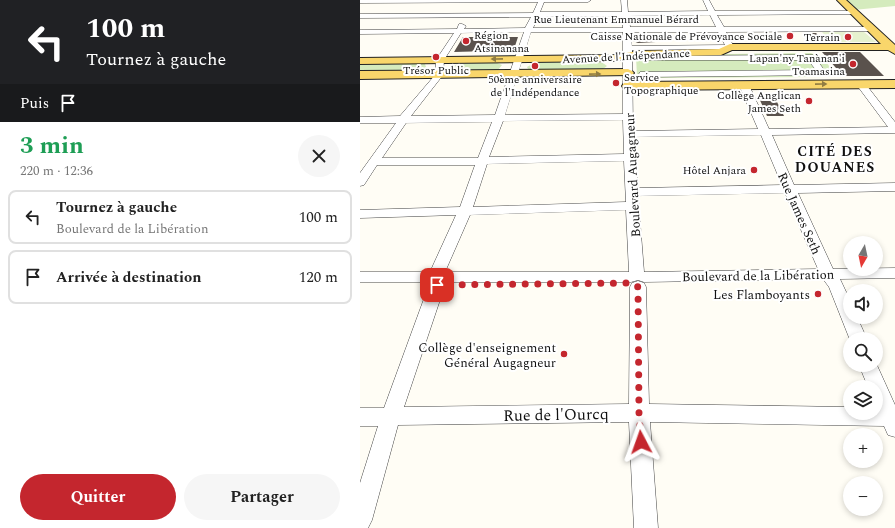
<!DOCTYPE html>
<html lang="fr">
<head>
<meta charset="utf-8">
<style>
	:root { --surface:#fff; --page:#f6f6f6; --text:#222; --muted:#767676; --line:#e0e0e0; --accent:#c4262e }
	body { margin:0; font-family:Spectral,serif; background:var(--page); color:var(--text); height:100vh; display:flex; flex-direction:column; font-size:15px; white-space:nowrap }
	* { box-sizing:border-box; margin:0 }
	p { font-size:13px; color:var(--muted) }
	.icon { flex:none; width:22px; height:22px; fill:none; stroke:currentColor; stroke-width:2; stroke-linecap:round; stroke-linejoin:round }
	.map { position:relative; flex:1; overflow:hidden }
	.sheet { display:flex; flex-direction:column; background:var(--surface); width:360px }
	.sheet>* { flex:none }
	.banner { background:#202124; color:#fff; overflow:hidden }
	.needle { width:26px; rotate:189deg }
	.controls { position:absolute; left:483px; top:236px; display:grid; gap:8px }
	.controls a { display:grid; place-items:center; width:40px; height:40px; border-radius:50%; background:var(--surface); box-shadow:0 2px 6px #0003; font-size:20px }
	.pin { position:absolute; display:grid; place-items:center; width:34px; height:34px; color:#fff; margin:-17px; border-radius:8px; box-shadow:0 2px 6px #0006 }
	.me { position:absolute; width:44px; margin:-22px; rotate:356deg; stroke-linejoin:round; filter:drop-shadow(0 0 3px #0008) }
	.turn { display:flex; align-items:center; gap:14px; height:84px; padding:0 20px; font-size:18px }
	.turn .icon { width:52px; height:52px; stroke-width:2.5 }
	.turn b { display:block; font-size:28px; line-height:34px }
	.then { display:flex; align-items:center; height:38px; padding:0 20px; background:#0003; gap:8px; font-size:15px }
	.round { display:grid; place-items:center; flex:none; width:42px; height:42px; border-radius:21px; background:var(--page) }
	.summary { display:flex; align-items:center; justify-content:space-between; height:68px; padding:0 20px }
	h1 { font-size:24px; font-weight:700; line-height:30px; color:#1e9e55 }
	.primary-button { display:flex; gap:8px; margin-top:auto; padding:8px 20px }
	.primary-button a { flex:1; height:46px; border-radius:24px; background:var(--accent); color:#fff; font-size:16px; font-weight:700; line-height:46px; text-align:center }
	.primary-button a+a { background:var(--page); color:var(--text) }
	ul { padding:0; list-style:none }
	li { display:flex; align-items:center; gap:12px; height:54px; margin:0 8px 6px; padding:0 12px; border:2px solid var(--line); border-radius:8px }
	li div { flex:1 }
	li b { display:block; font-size:15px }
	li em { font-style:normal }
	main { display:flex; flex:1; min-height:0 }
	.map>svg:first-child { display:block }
	.green { fill:#d5ebbd }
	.pitch { fill:#e6f2cf }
	.building { fill:#5a524d }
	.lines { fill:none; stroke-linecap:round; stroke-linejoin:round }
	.minor-casing { stroke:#444; stroke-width:1 }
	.major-casing { stroke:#222; stroke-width:2 }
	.minor { fill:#fff; fill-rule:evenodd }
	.major { fill:#f9d66b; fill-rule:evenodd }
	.oneway { fill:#917d42 }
	.route { stroke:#c4262e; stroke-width:7; stroke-dasharray:0 12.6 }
	.poi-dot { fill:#c4262e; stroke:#fff; stroke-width:1.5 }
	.labels { text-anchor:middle; stroke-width:4; stroke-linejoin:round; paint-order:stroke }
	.far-street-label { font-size:11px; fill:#111; stroke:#fff }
	.far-poi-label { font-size:11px; fill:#111; stroke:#fff; text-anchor:end }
	.street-label { font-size:13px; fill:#111; stroke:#fff }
	.poi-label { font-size:13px; fill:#111; stroke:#fff; text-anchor:end }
	.far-district-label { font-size:14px; font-weight:bold; letter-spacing:1px; fill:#111; stroke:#fff }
	.near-street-label { font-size:16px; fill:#111; stroke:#fff }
</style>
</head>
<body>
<main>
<section class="sheet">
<div class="banner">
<div class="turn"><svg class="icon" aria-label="left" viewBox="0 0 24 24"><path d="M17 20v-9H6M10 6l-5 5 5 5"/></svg><div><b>100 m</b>Tournez à gauche</div></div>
<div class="then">Puis<svg class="icon" aria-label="arrive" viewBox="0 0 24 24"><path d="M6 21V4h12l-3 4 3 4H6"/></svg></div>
</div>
<div class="summary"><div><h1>3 min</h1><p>220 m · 12:36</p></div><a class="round"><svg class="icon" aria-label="close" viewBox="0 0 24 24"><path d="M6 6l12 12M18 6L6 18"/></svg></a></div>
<ul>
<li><svg class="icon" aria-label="left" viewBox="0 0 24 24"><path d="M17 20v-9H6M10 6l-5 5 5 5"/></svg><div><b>Tournez à gauche</b><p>Boulevard de la Libération</p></div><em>100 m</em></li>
<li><svg class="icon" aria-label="arrive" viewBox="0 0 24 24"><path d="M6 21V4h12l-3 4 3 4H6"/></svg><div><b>Arrivée à destination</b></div><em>120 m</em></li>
</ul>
<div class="primary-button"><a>Quitter</a><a>Partager</a></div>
</section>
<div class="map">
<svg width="535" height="528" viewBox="0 0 535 528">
	<rect width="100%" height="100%" fill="#fffdf5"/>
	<!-- green -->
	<g class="green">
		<path d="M485,0H535V6L493,10Z"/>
		<path d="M451,53C461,57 471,64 473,75L470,77L288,78L277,75L276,58L283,55Z"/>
		<path d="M181,62H238L243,63L247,66L243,69L171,70L168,69L167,67L174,63Z"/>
		<path d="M62,63L65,64L66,67L60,71L0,73V64Z"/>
		<path d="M137,63L142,65L138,70L91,71L89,70C94,60 127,63 137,63Z"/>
	</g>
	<!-- pitch -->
	<path class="pitch" d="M462,32H504L516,42H471Z"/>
	<!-- building -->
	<g class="building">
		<path d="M446,33H456L465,42H455Z"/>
		<path d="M273,34H295L296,42L278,43L273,41Z"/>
		<path d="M103,37H158L155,46H138L137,48H131L130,51L94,52Z"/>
		<path d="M462,52H500L524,76H483Z"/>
		<path d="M399,98H415L424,116H407Z"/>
	</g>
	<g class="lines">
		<!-- minor casing -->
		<g class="minor-casing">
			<g id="minor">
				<path d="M0,0H231L228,2H184L180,12H262L261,0H267L268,12L348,11L343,0H349L355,11H496V13L494,14L357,15L364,27H512L516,29L515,31L366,32L374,47L373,49L272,50L273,131L398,129L379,85L384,82L389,85L409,129L528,127L496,84L501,81L504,82L535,122V133L412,135L434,185L535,183V191L438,193L473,269L535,268V278L480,279L490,300V317H497L507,339H490V340L469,287L463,279L284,282L278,280L271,282H84L85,285L44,407L269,404L270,287L272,283L278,281L284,283L286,287L289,404L490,407V413H516V387H508L499,365H516V363L535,405V437L528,435L524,426L290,422L298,528H274L269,422L38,425L12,520L8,528H0V483L18,426H0V408H24L69,285V282H0V272H70L96,215L0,218V210L100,207L115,165H17L4,185L0,186V173L36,123H0V117L40,116L75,75L76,60L94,33L0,34V30L97,29L99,24H102L106,26L104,29L165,28L171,17L0,18V14L173,13L178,2L0,3ZM350,15L356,27H270L269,16ZM262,16L263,28H173L178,17ZM164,32L135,115L51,116L83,75L84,60L101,33ZM171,32H263V114L145,115ZM270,32H358L365,45L272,46ZM263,120L264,154L129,157L143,121ZM132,122L118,158H22L46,123ZM401,135L422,185L278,188L274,137ZM264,161L266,202L113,207L127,164ZM425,193L458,269L284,272L278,196ZM266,210L269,272H85L110,215Z"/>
				<path d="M450,55H453L465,71L466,73L465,75L283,77L279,74L280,72L456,70L448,60H279L275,58L279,56Z"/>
			</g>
		</g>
		<!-- major casing -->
		<g class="major-casing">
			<g id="major">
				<path d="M477,0H486L535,45V54L528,50H372L361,55L278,57L254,61L0,64V58L254,55L278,51L359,49L370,44H521Z"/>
				<path d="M268,69L272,71L274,73L272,75L0,79V71Z"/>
				<path d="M535,80V88L268,90L264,89L262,86L264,83L268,82Z"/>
			</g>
		</g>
		<!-- minor -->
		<use href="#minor" class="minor"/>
		<!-- major -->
		<use href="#major" class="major"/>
	</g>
	<!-- one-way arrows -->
	<defs><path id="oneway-solid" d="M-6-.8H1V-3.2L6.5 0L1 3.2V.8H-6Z"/></defs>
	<g class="oneway">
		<use href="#oneway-solid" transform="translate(137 59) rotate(179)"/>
		<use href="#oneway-solid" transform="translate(235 74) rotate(-1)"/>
		<use href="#oneway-solid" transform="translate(461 84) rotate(-1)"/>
	</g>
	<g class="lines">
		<!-- route -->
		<path class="route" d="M77,285L270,283L278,287L279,413L281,442"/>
	</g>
	<!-- markers -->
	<g class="poi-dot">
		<circle cx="430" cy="36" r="4"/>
		<circle cx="488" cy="37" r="4"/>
		<circle cx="106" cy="41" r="4"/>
		<circle cx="76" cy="57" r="4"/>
		<circle cx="493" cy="64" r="4"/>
		<circle cx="175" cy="66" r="4"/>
		<circle cx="256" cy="83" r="4"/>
		<circle cx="449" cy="101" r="4"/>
		<circle cx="394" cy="170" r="4"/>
		<circle cx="458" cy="294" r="4"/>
		<circle cx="204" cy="354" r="4"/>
	</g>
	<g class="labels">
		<!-- far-street labels -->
		<g class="far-street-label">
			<text x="256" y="23">Rue Lieutenant Emmanuel Bérard</text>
			<text transform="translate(266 56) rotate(-3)" y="4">Avenue de l'Indépendance</text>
		</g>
		<!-- far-poi labels -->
		<g class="far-poi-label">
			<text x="114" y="39" text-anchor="start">Région<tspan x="114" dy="13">Atsinanana</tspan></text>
			<text x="422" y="40">Caisse Nationale de Prévoyance Sociale</text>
			<text x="480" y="41">Terrain</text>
			<text x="485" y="62">Lapan'ny Tanànan'i<tspan x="485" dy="13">Toamasina</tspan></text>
			<text x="76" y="74" text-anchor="middle">Trésor Public</text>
			<text x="264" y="81" text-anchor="start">Service<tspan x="264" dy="13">Topographique</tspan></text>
			<text x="175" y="83" text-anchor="middle">50ème anniversaire<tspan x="175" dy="13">de l'Indépendance</tspan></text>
			<text x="441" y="99">Collège Anglican<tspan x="441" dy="13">James Seth</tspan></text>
			<text x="386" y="174">Hôtel Anjara</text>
		</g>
		<!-- street labels -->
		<g class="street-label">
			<text transform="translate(272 175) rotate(-93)" y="5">Boulevard Augagneur</text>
			<text transform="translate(440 213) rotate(66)" y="5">Rue James Seth</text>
			<text transform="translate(398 275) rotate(-1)" y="5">Boulevard de la Libération</text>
		</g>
		<!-- poi labels -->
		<g class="poi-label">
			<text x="450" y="299">Les Flamboyants</text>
			<text x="196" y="352">Collège d'enseignement<tspan x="196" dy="15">Général Augagneur</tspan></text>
		</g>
		<!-- far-district labels -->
		<g class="far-district-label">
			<text x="475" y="156">CITÉ DES<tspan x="475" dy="16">DOUANES</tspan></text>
		</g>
		<!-- near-street labels -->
		<g class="near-street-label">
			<text transform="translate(196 414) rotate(-1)" y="6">Rue de l'Ourcq</text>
		</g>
	</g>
</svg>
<div class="controls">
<a><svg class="needle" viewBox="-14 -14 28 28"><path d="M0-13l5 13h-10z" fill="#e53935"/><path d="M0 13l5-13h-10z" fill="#767676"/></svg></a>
<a><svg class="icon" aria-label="sound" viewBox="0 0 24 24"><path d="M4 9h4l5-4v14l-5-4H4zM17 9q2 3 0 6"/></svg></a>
<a><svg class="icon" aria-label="search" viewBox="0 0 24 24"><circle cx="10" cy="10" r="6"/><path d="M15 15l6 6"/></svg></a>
<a><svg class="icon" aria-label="layers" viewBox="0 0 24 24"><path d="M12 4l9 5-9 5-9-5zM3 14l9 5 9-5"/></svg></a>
<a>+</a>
<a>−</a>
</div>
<div class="pin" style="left:77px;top:285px;background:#d93025"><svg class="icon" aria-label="arrive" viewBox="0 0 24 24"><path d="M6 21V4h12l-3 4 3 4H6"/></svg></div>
<svg class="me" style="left:281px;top:442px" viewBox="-20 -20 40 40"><path d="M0-17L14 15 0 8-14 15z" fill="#c4262e" stroke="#fff" stroke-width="4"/></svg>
</div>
</main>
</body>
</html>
